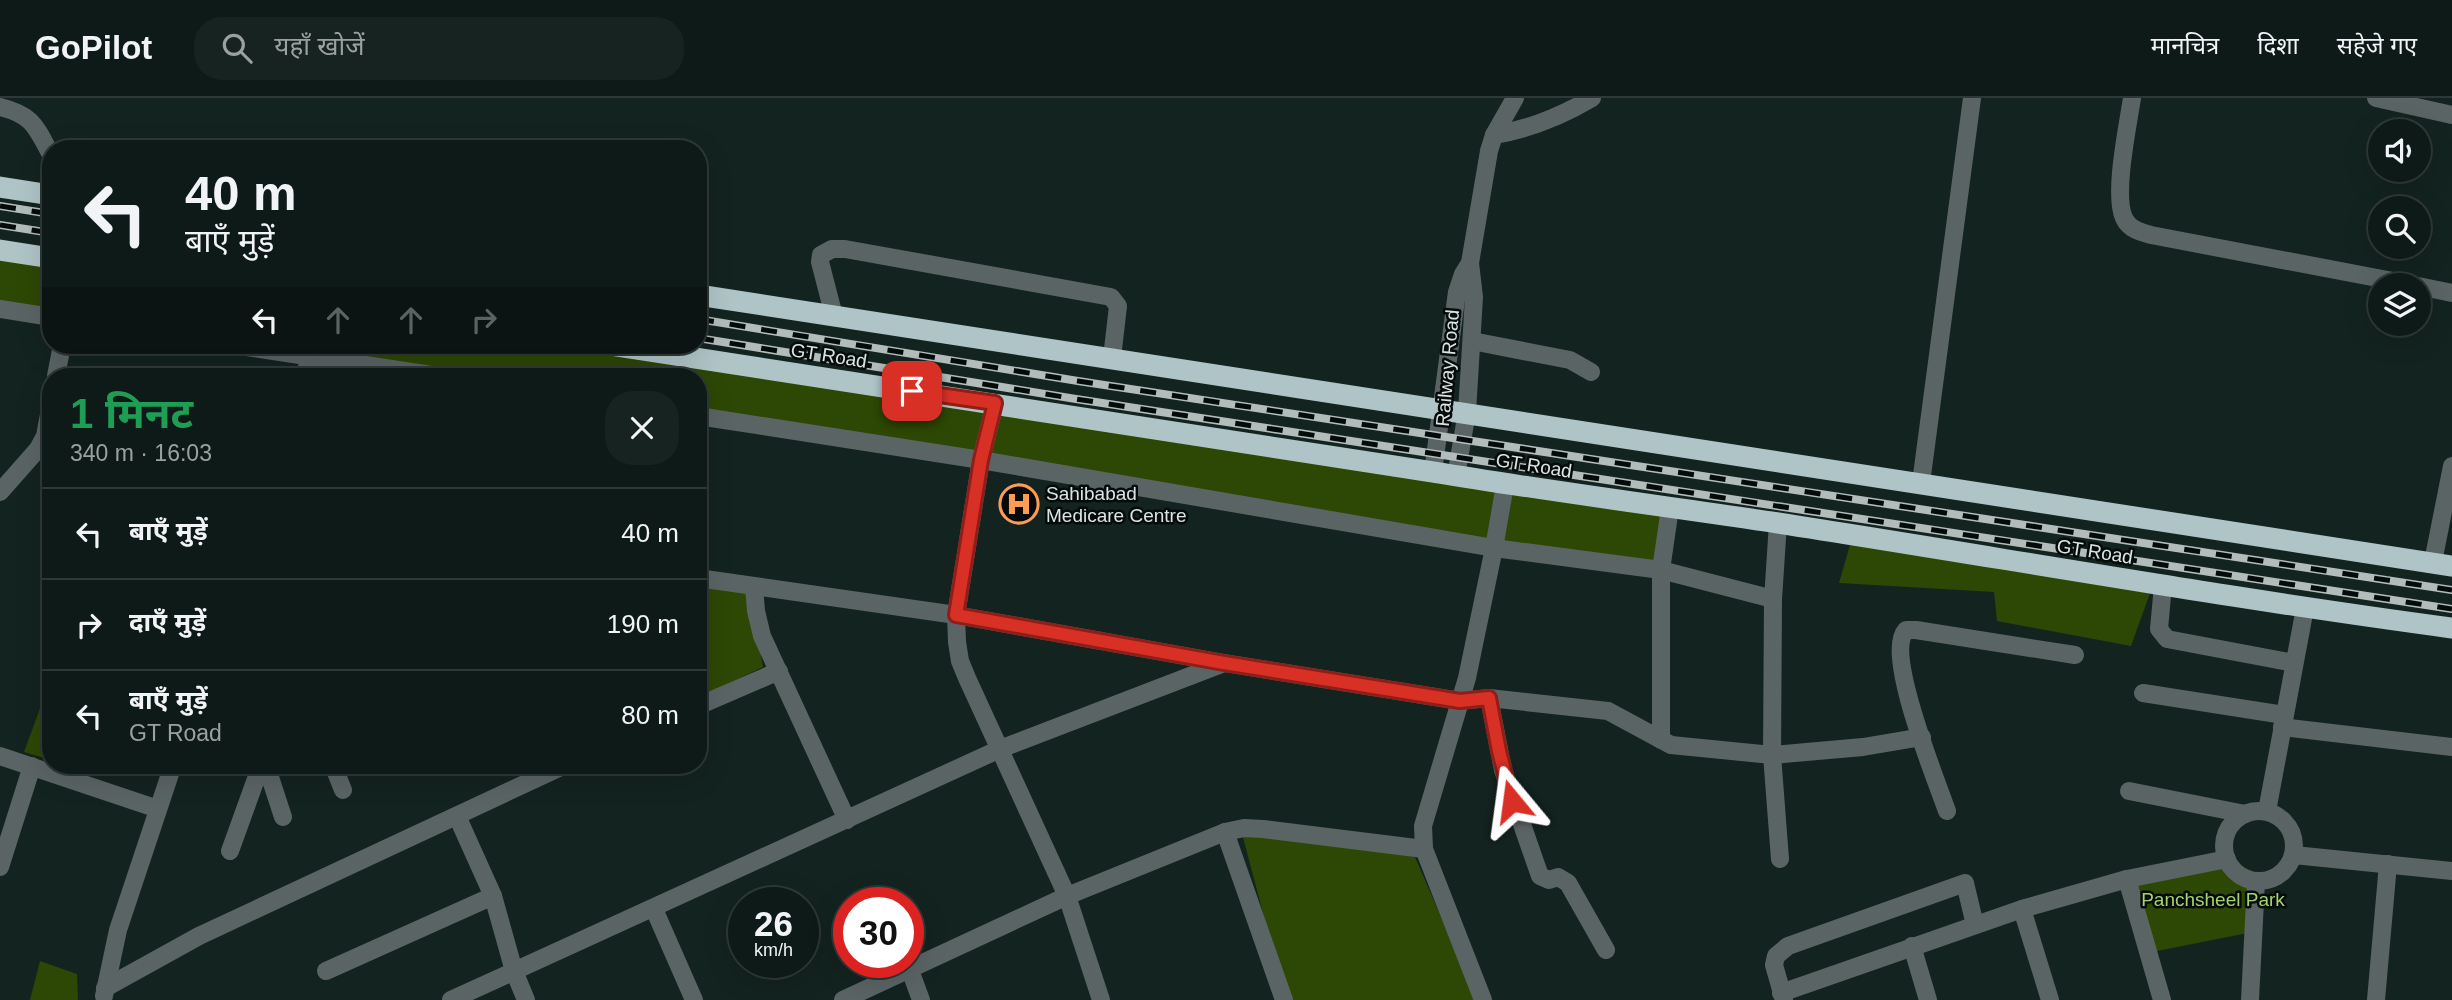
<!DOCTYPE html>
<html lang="hi">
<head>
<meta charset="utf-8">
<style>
	:root { --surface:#0e1a18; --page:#172321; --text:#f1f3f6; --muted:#9ba1a2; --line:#2e3837 }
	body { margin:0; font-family:Helvetica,"Noto Sans Devanagari",sans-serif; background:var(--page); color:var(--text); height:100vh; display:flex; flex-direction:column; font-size:26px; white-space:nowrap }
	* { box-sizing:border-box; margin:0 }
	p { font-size:23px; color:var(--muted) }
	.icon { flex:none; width:38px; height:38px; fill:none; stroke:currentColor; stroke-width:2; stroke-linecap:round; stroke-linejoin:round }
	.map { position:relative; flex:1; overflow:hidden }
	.details { position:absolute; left:42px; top:270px; width:665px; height:406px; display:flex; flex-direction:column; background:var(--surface); border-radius:28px; box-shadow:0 7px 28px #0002,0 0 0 2px var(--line) }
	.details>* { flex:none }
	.guide { position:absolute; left:42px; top:42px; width:665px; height:214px; border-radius:28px; box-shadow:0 7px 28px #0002,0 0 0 2px var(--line); background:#0e1a18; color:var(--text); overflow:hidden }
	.buttons { position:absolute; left:2368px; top:21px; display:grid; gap:14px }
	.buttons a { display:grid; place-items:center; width:63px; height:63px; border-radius:50%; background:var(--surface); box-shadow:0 7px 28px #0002,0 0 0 2px var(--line); font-size:35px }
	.speed { position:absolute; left:728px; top:789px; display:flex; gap:14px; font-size:35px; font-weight:700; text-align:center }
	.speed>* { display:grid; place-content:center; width:91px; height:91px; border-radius:50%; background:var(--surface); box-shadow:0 7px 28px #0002,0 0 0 2px var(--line); line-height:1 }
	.speed small { font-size:18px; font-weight:400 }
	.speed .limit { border:10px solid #d22; background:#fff; color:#111 }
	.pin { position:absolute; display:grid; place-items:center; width:60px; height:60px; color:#fff; margin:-30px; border-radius:14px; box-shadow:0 4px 10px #0006 }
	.me { position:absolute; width:77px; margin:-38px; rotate:344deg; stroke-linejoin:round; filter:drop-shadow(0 0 5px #0008) }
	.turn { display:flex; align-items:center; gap:24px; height:147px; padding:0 28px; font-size:32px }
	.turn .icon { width:91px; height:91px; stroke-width:2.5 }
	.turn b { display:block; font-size:49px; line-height:60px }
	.lanes { display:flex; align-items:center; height:66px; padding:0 28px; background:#0003; justify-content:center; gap:35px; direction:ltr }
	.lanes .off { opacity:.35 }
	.round { display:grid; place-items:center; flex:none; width:74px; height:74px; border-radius:28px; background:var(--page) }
	.head { display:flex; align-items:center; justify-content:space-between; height:119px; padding:0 28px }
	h1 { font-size:42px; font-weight:700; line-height:52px; color:#1e9e55 }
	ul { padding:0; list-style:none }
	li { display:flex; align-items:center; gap:21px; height:91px; padding:0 28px; border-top:2px solid var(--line) }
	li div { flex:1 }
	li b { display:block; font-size:26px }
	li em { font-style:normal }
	header { display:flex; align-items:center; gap:42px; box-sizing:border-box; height:98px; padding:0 35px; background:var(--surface); border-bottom:2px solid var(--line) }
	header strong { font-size:33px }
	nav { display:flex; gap:38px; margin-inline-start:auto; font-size:24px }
	.search { width:490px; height:63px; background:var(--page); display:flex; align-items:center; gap:18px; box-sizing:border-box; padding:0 24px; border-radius:28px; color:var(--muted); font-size:26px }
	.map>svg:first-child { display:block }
	.green { fill:#2d4704 }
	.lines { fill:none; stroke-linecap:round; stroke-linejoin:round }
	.minor { stroke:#5b6465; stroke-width:18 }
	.highway { stroke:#afc4c7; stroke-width:21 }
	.rail-casing { stroke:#b2bdbb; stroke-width:8 }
	.rail { stroke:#050b0a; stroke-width:5; stroke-dasharray:16; stroke-linecap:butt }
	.route-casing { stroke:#8d1f18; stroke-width:18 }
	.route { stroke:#d93025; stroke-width:12 }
	.labels { text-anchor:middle; stroke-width:5; stroke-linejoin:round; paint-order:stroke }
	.street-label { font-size:19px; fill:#dae4e2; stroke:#050b0a }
	.poi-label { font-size:19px; fill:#dae4e2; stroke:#050b0a; text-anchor:start }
	.park-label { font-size:19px; fill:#a3d36e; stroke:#050b0a }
</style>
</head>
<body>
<header>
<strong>GoPilot</strong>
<div class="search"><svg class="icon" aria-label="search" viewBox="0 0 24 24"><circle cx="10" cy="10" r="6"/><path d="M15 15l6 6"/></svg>यहाँ खोजें</div>
<nav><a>मानचित्र</a><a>दिशा</a><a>सहेजे गए</a></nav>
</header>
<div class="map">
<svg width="2452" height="902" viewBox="0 0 2452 902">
	<rect width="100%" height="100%" fill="#132320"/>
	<!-- green -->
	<g class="green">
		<path d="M0,153L51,160V219L0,211Z"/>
		<path d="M234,247H614L1665,409L1660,471L698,320V278H436Z"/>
		<path d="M1852,440L2153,487L2131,548L1997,523L1994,494L1839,485Z"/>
		<path d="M698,485L749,493L763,569L698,600Z"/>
		<path d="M42,605H51V662L24,654Z"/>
		<path d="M1240,728L1415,759L1477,902H1286Z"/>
		<path d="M2219,758L2259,776L2253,834L2152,854L2129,782Z"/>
		<path d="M40,863L77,876L78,902H30Z"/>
	</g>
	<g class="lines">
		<!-- minor -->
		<g class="minor">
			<path d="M2132,0C2128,27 2113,97 2124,120C2129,131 2140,134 2151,137L2414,187"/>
			<path d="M2376,0L2452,17"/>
			<path d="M0,9C33,17 36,29 51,57"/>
			<path d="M1494,37C1530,31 1560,19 1592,0"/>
			<path d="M2418,188L2452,195"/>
			<path d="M0,211L51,219"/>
			<path d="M834,218L820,164L821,157L832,151H845L1111,199L1118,208L1112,260"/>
			<path d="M1472,243L1570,262L1591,274"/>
			<path d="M233,247L438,278"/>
			<path d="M56,278L62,247"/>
			<path d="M304,278L315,247"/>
			<path d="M995,305L981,362L956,517L957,544L960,563L967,580L1067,798L1101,902"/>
			<path d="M698,318L981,362L1494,450L1661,472L1773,501"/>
			<path d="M1433,374L1457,194L1463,176L1470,165"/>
			<path d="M1456,378L1467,314L1474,199L1470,165L1489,53L1494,37L1515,0"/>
			<path d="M1921,385L1972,0"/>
			<path d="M0,394L38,351L45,338L51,306"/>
			<path d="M1778,425L1773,501L1772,657L1780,761"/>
			<path d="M2433,464L2452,368"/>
			<path d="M698,480L956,517L1224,565L1460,603L1489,600L1608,613L1671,647L1772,657L1863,649L1922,639"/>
			<path d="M2163,487L2159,531L2167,541L2294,565"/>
			<path d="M754,489L756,513L762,538L847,722"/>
			<path d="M2143,595L2284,617"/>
			<path d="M1489,600L1503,672L1540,778L1549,782L1558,779L1568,785L1606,852"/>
			<path d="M698,608L779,573"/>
			<path d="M2282,629L2452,649"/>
			<path d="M1661,642V472L1670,410"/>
			<path d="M0,658L158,711"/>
			<path d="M266,667L283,719"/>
			<path d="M333,667L343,692"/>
			<path d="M2129,693L2245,716"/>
			<path d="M1947,713C1936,681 1884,556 1906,532H1916L2075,557"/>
			<path d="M2267,713L2305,510"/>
			<circle cx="2259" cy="748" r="35"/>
			<path d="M457,718L493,798L514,873L526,902"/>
			<path d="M1225,734L1284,902"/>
			<path d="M230,753L261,667"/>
			<path d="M2294,757L2452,773"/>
			<path d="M0,769L32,668"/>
			<path d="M2127,781L2162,902"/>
			<path d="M654,811L694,902"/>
			<path d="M2022,811L2050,902"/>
			<path d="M1912,848L1928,902"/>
			<path d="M910,872L921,902"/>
			<path d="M326,873L493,798"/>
			<path d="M105,890L199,838L565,667"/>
			<path d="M1781,895L2022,811L2127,781L2227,761"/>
			<path d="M104,898L118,832L173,667"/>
			<path d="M451,902L1000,651L1224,565"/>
			<path d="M843,902L1067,798L1225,734L1244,730L1263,731L1424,751"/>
			<path d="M1483,902L1424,751L1423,728L1467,580L1494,450L1505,387"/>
			<path d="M1784,902L1774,867L1776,858L1788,848L1965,785L1975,827"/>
			<path d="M2250,902L2256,783"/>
			<path d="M2376,902L2388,766"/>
		</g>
		<!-- highway -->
		<g class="highway">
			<path d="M0,89L51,97"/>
			<path d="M0,152L51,160"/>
			<path d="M698,197L2452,468"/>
			<path d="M611,247L1433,374C1548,393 1663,408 1778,425C2003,460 2227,500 2452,530"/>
		</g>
		<!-- rail casing -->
		<g class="rail-casing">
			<g id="rail">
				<path d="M0,108L51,116"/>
				<path d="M0,127L51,135"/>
				<path d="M698,221L1078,283L2452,492"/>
				<path d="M698,240L1076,301L2452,511"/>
			</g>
		</g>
		<!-- rail -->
		<use href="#rail" class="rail"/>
	</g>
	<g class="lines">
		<!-- route casing -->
		<g class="route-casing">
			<path id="route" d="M912,293L995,305L981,362L956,517L1224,565L1460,603L1489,600L1499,653L1512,703"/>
		</g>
		<!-- route -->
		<use href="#route" class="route"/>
	</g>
	<!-- icons -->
	<defs>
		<g id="hospital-ring" transform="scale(2.0125)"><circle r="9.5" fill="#050b0a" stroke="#fd9d55" stroke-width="1.5"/><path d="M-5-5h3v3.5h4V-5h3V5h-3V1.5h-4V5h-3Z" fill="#fd9d55"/></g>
	</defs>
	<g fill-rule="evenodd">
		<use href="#hospital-ring" x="1019" y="406"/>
	</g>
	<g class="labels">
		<!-- street labels -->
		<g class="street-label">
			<text transform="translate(829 257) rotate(9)" y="7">GT Road</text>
			<text transform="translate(1447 270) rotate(-85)" y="7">Railway Road</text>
			<text transform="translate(1534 367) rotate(9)" y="7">GT Road</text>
			<text transform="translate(2095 453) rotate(9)" y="7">GT Road</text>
		</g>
		<!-- poi labels -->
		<g class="poi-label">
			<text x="1046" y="402">Sahibabad<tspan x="1046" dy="22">Medicare Centre</tspan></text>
		</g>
		<!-- park labels -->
		<g class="park-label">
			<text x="2213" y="808">Panchsheel Park</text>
		</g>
	</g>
</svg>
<div class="buttons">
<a><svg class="icon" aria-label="sound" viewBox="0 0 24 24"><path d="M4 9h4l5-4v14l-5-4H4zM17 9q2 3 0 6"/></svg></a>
<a><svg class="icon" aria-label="search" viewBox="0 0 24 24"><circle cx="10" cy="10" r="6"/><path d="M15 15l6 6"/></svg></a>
<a><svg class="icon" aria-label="layers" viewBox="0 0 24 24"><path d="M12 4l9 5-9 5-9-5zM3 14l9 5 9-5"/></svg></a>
</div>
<div class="speed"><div>26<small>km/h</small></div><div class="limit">30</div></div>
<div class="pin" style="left:912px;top:293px;background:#d93025"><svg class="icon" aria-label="arrive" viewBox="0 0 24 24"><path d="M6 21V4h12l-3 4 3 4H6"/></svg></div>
<svg class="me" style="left:1512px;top:703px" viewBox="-20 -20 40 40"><path d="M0-17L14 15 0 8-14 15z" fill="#d93025" stroke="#fff" stroke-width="4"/></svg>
<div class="guide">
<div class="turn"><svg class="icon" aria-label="left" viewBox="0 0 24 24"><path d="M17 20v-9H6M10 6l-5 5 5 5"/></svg><div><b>40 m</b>बाएँ मुड़ें</div></div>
<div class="lanes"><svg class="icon" aria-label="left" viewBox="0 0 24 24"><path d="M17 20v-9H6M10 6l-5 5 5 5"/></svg><svg class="icon off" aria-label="ahead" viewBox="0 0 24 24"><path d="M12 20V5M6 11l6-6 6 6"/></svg><svg class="icon off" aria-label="ahead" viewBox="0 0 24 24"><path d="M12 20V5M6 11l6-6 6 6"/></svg><svg class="icon off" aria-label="right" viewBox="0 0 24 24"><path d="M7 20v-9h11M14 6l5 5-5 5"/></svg></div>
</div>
<section class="details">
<div class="head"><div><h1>1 मिनट</h1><p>340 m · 16:03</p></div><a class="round"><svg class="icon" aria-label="close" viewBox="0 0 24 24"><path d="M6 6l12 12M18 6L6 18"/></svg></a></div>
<ul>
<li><svg class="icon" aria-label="left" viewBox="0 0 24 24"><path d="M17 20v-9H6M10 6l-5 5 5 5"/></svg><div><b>बाएँ मुड़ें</b></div><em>40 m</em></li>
<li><svg class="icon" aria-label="right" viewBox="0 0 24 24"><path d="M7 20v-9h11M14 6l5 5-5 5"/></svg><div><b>दाएँ मुड़ें</b></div><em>190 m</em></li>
<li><svg class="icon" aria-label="left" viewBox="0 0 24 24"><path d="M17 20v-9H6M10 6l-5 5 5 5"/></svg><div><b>बाएँ मुड़ें</b><p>GT Road</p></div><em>80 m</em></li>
</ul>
</section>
</div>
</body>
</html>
